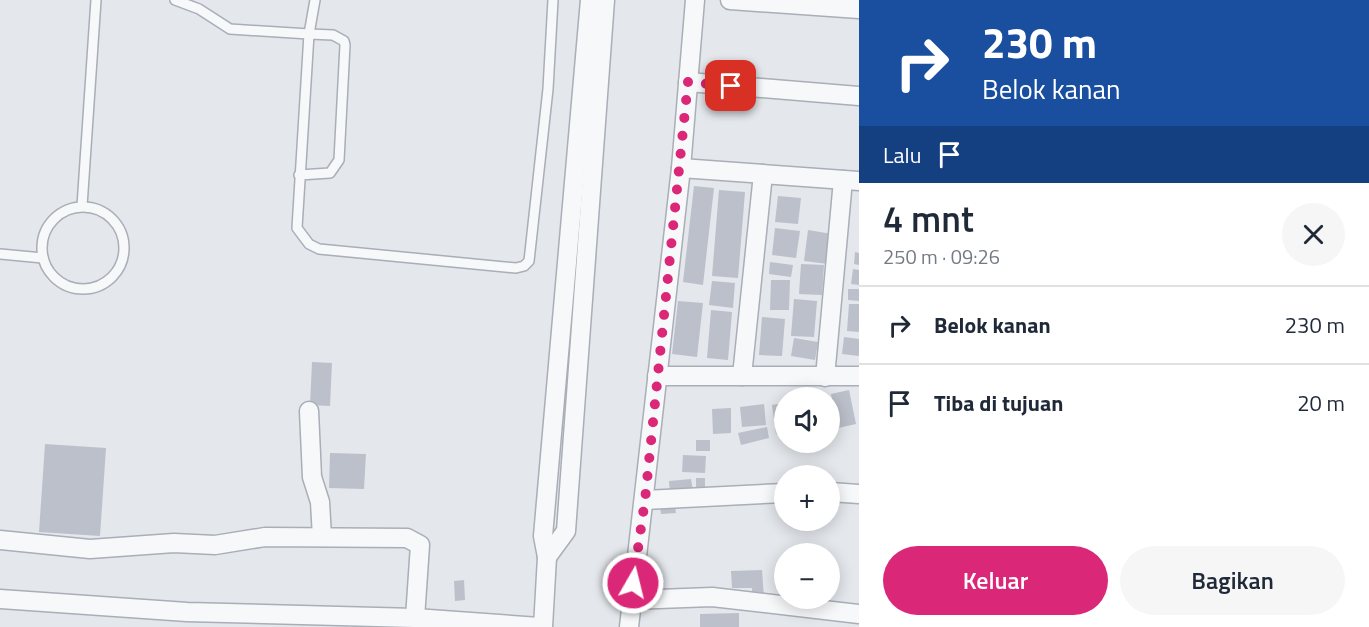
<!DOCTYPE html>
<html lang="id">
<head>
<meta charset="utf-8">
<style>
	:root { --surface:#fff; --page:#f6f6f7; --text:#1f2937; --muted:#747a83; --line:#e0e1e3; --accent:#db2777 }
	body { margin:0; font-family:"Titillium Web",sans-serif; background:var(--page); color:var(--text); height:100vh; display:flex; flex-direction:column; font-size:22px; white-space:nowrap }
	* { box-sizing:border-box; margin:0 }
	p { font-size:20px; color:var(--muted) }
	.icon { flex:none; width:33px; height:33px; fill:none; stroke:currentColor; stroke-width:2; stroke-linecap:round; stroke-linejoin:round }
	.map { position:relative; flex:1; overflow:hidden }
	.side { display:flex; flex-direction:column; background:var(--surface); width:510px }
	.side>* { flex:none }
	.top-card { background:#1a4fa0; color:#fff; overflow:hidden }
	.tools { position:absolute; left:774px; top:387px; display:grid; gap:12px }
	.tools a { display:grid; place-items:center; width:66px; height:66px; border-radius:50%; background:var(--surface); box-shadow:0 3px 15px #0003; font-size:30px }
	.pin { position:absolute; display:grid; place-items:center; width:51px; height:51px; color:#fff; margin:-26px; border-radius:12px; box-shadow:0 3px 9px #0006 }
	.me { position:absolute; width:66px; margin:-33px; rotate:8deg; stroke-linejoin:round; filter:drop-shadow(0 0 4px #0008) }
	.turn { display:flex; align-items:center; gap:21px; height:126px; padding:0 24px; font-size:27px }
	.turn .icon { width:78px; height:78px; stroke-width:2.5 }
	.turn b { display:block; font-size:42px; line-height:51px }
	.then { display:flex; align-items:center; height:57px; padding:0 24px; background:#0003; gap:12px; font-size:22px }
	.round { display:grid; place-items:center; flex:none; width:63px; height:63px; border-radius:32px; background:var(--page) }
	.summary { display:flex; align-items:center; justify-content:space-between; height:102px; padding:0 24px }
	h1 { font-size:36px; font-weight:600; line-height:45px }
	.primary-button { display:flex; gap:12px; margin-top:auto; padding:12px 24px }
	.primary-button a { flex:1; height:69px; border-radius:36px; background:var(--accent); color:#fff; font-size:24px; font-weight:600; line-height:69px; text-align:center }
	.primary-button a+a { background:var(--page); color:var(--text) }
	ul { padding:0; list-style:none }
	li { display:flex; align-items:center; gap:18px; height:78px; padding:0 24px; border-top:2px solid var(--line) }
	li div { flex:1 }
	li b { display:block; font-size:22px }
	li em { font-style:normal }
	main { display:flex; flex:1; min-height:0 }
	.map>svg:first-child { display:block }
	.building { fill:#bbc0ca }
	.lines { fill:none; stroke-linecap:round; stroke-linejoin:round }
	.lane-casing { stroke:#a9aeb7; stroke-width:12 }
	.street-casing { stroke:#a9aeb7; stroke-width:21 }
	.lane { stroke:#f7f8fa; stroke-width:9 }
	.street { stroke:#f7f8fa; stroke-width:18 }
	.route { stroke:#db2777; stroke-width:10; stroke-dasharray:0 18 }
</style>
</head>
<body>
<main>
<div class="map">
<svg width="859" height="627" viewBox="0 0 859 627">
	<rect width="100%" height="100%" fill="#e4e7ec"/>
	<!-- building -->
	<g class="building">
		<path d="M694,186L714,188L703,285L683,282Z"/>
		<path d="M719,190L745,192L738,278L712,276Z"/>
		<path d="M778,196L801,198L798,224L775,222Z"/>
		<path d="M775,228L800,231L796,258L772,255Z"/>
		<path d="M808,230L832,234L828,264L804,261Z"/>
		<path d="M855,252L859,253V265L854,264Z"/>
		<path d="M770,262L793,265L791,277L769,274Z"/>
		<path d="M801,264L824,265L822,295L799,294Z"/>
		<path d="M853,269L859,270V285L851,284Z"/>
		<path d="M771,280H790L789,310H770Z"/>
		<path d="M712,281L735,283L733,308L709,305Z"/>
		<path d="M848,289H859V301L848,300Z"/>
		<path d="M794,299L817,301L814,337L791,336Z"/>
		<path d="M678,301L703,303L697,357L672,354Z"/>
		<path d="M849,304H859V332L847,331Z"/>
		<path d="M711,310L732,312L728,360L707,358Z"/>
		<path d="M762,317L785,319L782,356L759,355Z"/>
		<path d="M844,337L859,339V356L842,354Z"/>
		<path d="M794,338L818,342L815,360L791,356Z"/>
		<path d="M312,362L332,363L330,406L310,405Z"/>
		<path d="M849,390L856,424L838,428L831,394Z"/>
		<path d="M784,403V432L776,434L772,405Z"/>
		<path d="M764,404L766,425L742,427L740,407Z"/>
		<path d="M731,408V433L713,434L712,409Z"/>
		<path d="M767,427L769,438L741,445L738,433Z"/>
		<rect x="696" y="440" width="14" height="11"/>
		<path d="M45,444L106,448L100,536L39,532Z"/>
		<path d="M330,453L366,454L364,489L329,488Z"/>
		<path d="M683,455L706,456L705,473L682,472Z"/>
		<rect x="696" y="478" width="9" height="15"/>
		<path d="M691,479L693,491L670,493L669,481Z"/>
		<path d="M675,505L676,513L661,514L660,506Z"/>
		<path d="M762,570L764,598L752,599V588H732L731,571Z"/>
		<path d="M464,580L465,600L455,601L454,581Z"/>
		<path d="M739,613V627H700V614Z"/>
	</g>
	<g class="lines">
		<!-- lane casing -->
		<g class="lane-casing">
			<g id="lane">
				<path d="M175,0L199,9L230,29L309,34L315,0"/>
				<path d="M299,175L330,173L339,160L345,45L344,41L333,35L309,34L297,228L309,244L319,249L516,268L524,266L529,261L548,89L553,0"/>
				<path d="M82,206L96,0"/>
				<circle cx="83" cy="248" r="41"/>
				<path d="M0,254L43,258"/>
			</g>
		</g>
		<!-- street casing -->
		<g class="street-casing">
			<g id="street">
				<path d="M730,0L859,9"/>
				<path d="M688,82L859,96"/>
				<path d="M681,168L859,181"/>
				<path d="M657,376H859"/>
				<path d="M742,376L763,174"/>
				<path d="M825,377L843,180"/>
				<path d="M309,411L312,477L320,502L322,537"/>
				<path d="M830,492L859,494"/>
				<path d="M645,500L784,493"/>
				<path d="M0,540L90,549L174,543L215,545L265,537L407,538L420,545L415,618"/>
				<path d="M547,557L566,531L605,0"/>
				<path d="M0,599L187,612L415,618L539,627"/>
				<path d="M631,600L712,597L859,614"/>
				<path d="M543,627L547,557L543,536L590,0"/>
				<path d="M629,627L681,168L695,0"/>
			</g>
		</g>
		<!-- lane -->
		<use href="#lane" class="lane"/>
		<!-- street -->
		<use href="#street" class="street"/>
	</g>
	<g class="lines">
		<!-- route -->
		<path class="route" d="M633,583L645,500L688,82L731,86"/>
	</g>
</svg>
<div class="tools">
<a><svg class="icon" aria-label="sound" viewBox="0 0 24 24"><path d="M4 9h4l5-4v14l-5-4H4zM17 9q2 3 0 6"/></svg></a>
<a>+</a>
<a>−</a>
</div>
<div class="pin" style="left:731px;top:86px;background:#d93025"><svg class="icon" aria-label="arrive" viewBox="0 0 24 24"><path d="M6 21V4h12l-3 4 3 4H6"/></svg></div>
<svg class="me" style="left:633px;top:583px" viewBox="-20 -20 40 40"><circle r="17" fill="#db2777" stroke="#fff" stroke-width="3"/><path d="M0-11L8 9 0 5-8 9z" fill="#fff"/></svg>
</div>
<section class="side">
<div class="top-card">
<div class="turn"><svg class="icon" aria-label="right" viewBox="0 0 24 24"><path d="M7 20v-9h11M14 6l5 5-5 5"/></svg><div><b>230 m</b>Belok kanan</div></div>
<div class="then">Lalu<svg class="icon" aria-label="arrive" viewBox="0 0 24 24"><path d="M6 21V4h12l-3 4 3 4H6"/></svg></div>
</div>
<div class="summary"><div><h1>4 mnt</h1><p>250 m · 09:26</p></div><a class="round"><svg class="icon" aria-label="close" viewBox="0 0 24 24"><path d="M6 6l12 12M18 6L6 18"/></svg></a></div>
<ul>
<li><svg class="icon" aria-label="right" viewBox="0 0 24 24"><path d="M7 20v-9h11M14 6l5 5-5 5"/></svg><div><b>Belok kanan</b></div><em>230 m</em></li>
<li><svg class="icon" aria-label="arrive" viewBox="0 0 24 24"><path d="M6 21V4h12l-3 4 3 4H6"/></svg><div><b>Tiba di tujuan</b></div><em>20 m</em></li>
</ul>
<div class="primary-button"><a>Keluar</a><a>Bagikan</a></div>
</section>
</main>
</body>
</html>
